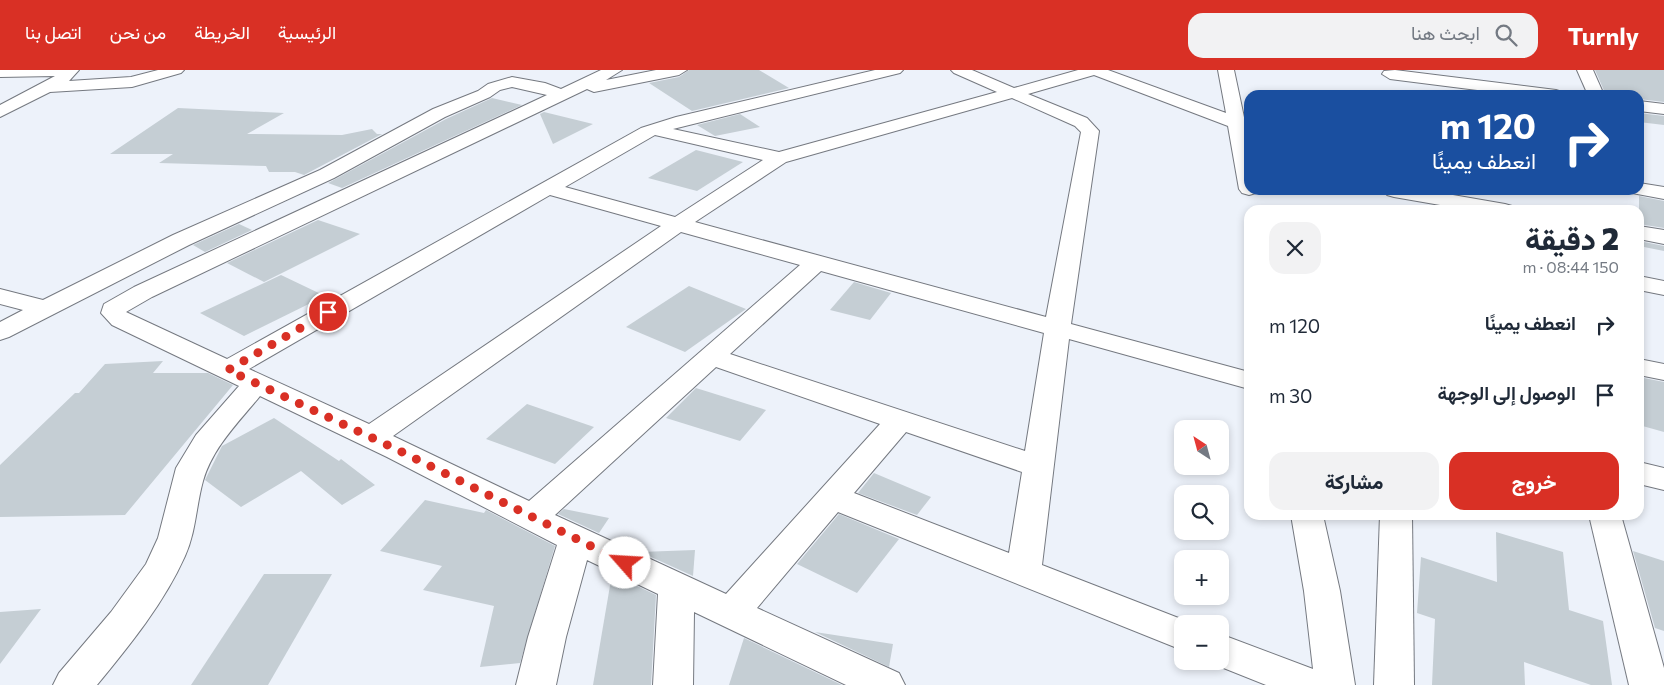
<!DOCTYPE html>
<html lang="ar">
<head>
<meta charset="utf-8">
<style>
	:root { --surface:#fff; --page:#f2f2f3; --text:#1f2937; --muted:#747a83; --accent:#d93025 }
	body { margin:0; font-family:Commissioner,Vazirmatn,sans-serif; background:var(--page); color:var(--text); direction:rtl; height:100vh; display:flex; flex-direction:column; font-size:19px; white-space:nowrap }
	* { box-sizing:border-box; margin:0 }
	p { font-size:16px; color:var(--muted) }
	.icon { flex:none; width:28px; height:28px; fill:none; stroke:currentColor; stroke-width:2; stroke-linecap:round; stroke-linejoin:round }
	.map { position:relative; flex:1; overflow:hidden; direction:ltr }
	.sheet { position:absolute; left:1244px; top:135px; width:400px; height:315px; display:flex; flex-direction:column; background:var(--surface); border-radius:15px; box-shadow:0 2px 8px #0003; direction:rtl }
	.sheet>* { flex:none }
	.hud { position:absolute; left:1244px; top:20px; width:400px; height:105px; border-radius:15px; box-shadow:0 2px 8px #0003; direction:rtl; background:#1a4fa0; color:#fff; overflow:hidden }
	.needle { width:32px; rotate:324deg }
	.controls { position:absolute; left:1174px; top:350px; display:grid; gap:10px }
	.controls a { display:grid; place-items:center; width:55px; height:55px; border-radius:10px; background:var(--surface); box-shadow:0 2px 8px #0003; font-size:25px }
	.pin { position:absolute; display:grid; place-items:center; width:42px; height:42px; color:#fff; margin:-21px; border:2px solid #fff; border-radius:50%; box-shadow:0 1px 5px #0007 }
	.me { position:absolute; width:55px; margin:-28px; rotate:296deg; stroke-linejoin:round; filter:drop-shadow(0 0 4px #0008) }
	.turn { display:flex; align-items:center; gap:18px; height:105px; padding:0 25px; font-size:22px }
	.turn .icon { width:65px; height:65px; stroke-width:2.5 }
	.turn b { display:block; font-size:35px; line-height:42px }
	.round { display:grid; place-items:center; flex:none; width:52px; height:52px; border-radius:15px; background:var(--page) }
	.overview { display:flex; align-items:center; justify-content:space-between; height:85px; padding:0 25px }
	h1 { font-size:30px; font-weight:800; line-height:38px }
	.primary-button { display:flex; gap:10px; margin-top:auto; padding:10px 25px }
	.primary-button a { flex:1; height:58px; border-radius:15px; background:var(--accent); color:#fff; font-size:20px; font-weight:800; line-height:58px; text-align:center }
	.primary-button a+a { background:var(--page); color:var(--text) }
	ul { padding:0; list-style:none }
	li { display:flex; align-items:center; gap:15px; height:70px; padding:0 25px }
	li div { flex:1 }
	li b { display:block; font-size:19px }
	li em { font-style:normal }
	header { display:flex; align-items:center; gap:30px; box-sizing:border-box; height:70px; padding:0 25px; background:var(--accent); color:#fff }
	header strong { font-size:24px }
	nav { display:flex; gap:28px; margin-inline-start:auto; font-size:18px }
	.search { width:350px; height:45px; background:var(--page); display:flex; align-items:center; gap:12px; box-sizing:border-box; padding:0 18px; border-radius:15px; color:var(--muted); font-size:19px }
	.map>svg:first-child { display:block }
	.building { fill:#c5ced4 }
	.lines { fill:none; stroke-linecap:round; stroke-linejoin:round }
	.minor-casing { stroke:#757980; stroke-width:2 }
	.minor { fill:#fff; fill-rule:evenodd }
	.route { stroke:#d93025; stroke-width:9; stroke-dasharray:0 16.2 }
</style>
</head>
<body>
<header>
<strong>Turnly</strong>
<div class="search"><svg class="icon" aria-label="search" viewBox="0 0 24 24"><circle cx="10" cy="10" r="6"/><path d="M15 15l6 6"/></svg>ابحث هنا</div>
<nav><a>الرئيسية</a><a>الخريطة</a><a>من نحن</a><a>اتصل بنا</a></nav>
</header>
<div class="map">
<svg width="1664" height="615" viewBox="0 0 1664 615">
	<rect width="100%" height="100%" fill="#edf2fa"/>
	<!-- building -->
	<g class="building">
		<path d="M689,0H759L789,18L692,41L649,13L679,7Z"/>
		<path d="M1595,0H1664V32L1639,29V25H1606Z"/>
		<path d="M492,28L522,35L342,118L328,113L446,49Z"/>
		<path d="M178,38L284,43L247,64L342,65L372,59L377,64H382L304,105L295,102H269L266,96L159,93L173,84H110Z"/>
		<path d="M544,42L593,54L553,74L540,44Z"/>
		<path d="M1639,43L1664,46V55L1639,52Z"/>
		<path d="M740,44L760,57L715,66L697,55Z"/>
		<path d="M696,80L743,92L697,121L648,108Z"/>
		<path d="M1639,126L1664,131V158L1639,154Z"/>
		<path d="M318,150L360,164L264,212L227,193Z"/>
		<path d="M239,154L252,160L205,182L193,175Z"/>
		<path d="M1639,171L1664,176V181L1639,176Z"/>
		<path d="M281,205L325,226L244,266L200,243Z"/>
		<path d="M854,212L891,223L870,250L830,240Z"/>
		<path d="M689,216L746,239L685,282L626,257Z"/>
		<path d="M163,291L153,303H208L233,315L125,445L0,447V395L75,323H79L105,294Z"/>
		<path d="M1639,307L1664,312V362L1639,355Z"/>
		<path d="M696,318L766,340L740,371L666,348Z"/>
		<path d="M527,334L594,357L555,394L486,369Z"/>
		<path d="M274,348L339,391L341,389L375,415L342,435L301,401L241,437L205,410L222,376Z"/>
		<path d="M874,403L931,427L917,445L858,423Z"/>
		<path d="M425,430L484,443L486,440L555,476L520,593L480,597L494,536L423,520L442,496L380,481Z"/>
		<path d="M564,439L609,448L599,463L558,444Z"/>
		<path d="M839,444L899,469L857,523L797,494Z"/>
		<path d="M1496,462L1563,482L1569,540L1603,551L1612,615H1591L1524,592L1525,615H1432L1435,549L1417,543L1421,487L1497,512Z"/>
		<path d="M695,480L693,506L640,482Z"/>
		<path d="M1633,481L1664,491V561L1655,558Z"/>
		<path d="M264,504H332L268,615H191Z"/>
		<path d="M612,504L656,525L651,615H593Z"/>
		<path d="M41,539L0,594V542Z"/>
		<path d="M815,562L893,574L889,597Z"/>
		<path d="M744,568L842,615H729Z"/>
	</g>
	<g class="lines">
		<!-- minor casing -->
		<g class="minor-casing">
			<g id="minor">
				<path d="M0,0H79L69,11L131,7L158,0H184L181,3L132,17L50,22L0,47V35L55,6L0,7Z"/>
				<path d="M601,0H622L606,10L656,0H687L679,5L594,22L587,19L152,227L126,242L227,289L641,58L676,47L875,0H903L900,3L673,59L779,82L997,22L954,3L951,0H972L1014,18L1078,0H1108L1226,43L1218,0H1234L1249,71V120H1258L1256,123L1249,125L1242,123L1239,119L1228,56L1094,5L1028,24L1087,48L1099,61L1071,254L1249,302V319L1069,269L1042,495L1194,554H1182V580L838,442L757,538L899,603L905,615H846L694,542L693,615H653L658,524L587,490L566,567L556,615H516L528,567L557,475L387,387L260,326C238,353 213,377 203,411C196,436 196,462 185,486C164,533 130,575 97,615H53L59,603L111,542L146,494L158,468L176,398L196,365L239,316L112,255L101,243L104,234L134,217L547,25L512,17L500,20L490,27L445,47L334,108L189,175L9,267L0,270V252L23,240L0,234V219L43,230L173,165L320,100L433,39L478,21L488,14L512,7L545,13L561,19ZM1012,28L1075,56L1081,62L1046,247L695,152L786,92ZM655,65L763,90L675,147L565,117ZM550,125L661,156L369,354L249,299ZM681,162L800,195L529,431L393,366ZM821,201L1044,263L1025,381L730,284ZM716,297L880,354L726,524L555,445ZM906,362L1022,402L1009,483L854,423Z"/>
				<path d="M1395,0L1556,20L1562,22L1564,25H1517L1390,9L1382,4L1384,1Z"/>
				<path d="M1577,0H1593L1604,25H1588Z"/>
				<path d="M1639,31L1664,34V44L1639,41Z"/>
				<path d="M1639,113L1664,117V129L1632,123L1630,120H1639Z"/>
				<path d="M1385,120H1424L1505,134L1512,136L1515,140H1469L1394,127L1387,125Z"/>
				<path d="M1639,156L1664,160V174L1639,169Z"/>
				<path d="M1639,206L1664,211V225L1639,220Z"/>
				<path d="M1639,289L1664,294V310L1639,305Z"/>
				<path d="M1639,392L1664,398V420L1639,414Z"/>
				<path d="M1291,445H1323L1340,521L1355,615H1266L1206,591H1220V564L1313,599L1304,521Z"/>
				<path d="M1380,445H1412L1414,615H1374Z"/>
				<path d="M1589,445H1621L1664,598V615H1629Z"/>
			</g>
		</g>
		<!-- minor -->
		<use href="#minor" class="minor"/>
	</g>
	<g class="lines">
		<!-- route -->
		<path class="route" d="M328,242L228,300L398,380L625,493"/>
	</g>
</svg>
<div class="controls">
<a><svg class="needle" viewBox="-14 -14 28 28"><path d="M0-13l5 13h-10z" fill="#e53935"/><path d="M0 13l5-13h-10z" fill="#747a83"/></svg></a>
<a><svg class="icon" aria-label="search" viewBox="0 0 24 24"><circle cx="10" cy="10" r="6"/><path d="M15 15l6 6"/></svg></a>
<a>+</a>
<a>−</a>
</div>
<div class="pin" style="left:328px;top:242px;background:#d93025"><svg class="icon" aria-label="arrive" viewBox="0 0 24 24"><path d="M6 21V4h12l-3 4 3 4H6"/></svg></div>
<svg class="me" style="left:625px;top:493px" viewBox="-20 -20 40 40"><circle r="19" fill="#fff"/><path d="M0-13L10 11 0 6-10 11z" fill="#d93025"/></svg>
<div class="hud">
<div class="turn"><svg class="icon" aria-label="right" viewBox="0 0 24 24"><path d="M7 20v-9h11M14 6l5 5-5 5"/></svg><div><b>120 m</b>انعطف يمينًا</div></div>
</div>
<section class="sheet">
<div class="overview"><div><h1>2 دقيقة</h1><p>150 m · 08:44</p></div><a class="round"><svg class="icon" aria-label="close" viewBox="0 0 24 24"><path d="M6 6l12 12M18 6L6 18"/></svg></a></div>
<ul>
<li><svg class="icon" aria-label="right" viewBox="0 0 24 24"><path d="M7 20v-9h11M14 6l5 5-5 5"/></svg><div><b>انعطف يمينًا</b></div><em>120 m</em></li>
<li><svg class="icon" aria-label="arrive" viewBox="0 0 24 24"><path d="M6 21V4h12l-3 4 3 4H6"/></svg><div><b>الوصول إلى الوجهة</b></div><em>30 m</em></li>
</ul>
<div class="primary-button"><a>خروج</a><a>مشاركة</a></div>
</section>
</div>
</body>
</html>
